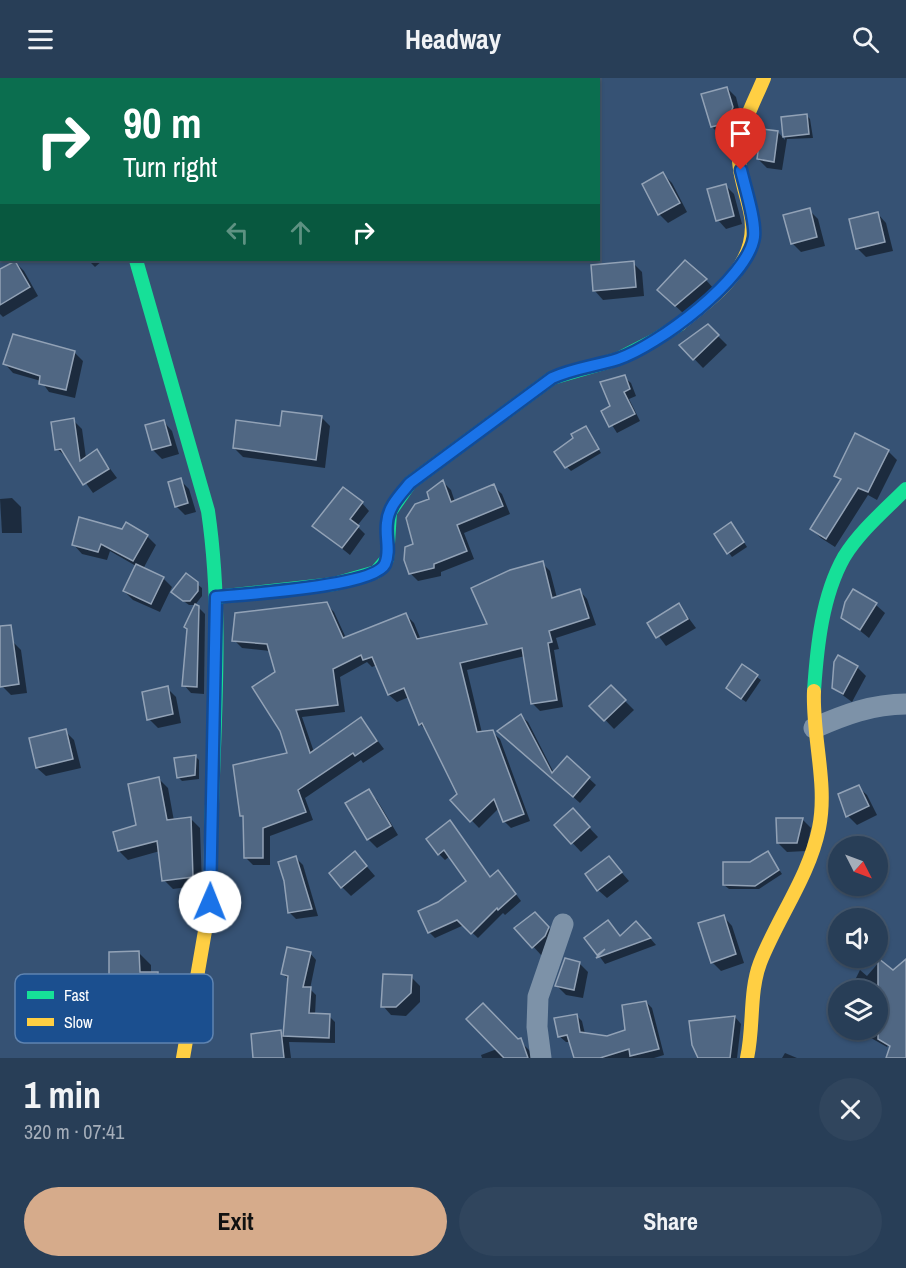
<!DOCTYPE html>
<html lang="en">
<head>
<meta charset="utf-8">
<style>
	:root { --surface:#283e57; --page:#30455d; --text:#f1f3f6; --muted:#a5aeba; --line:#44576d; --accent:#d6ab8b }
	body { margin:0; font-family:"Archivo Narrow",sans-serif; background:var(--page); color:var(--text); height:100vh; display:flex; flex-direction:column; font-size:22px; white-space:nowrap }
	* { box-sizing:border-box; margin:0 }
	p { font-size:20px; color:var(--muted) }
	.icon { flex:none; width:33px; height:33px; fill:none; stroke:currentColor; stroke-width:2; stroke-linecap:round; stroke-linejoin:round }
	.map { position:relative; height:980px; overflow:hidden }
	.side { display:flex; flex-direction:column; background:var(--surface); flex:1 }
	.side>* { flex:none }
	.top-card { position:absolute; left:0px; top:0px; width:600px; height:183px; box-shadow:0 2px 4px #0004,0 0 0 2px var(--line); background:#0b6e4f; color:#fff; overflow:hidden }
	.needle { width:39px; rotate:132deg }
	.tools { position:absolute; left:828px; top:758px; display:grid; gap:12px }
	.tools a { display:grid; place-items:center; width:60px; height:60px; border-radius:50%; background:var(--surface); box-shadow:0 2px 4px #0004,0 0 0 2px var(--line); font-size:30px }
	.pin { position:absolute; display:grid; place-items:center; width:51px; height:51px; color:#fff; margin:-62px -26px; border-radius:50% 50% 50% 0; rotate:-45deg; box-shadow:0 0 6px #0007 }
	.pin .icon { rotate:45deg }
	.me { position:absolute; width:66px; margin:-33px; rotate:1deg; stroke-linejoin:round; filter:drop-shadow(0 0 4px #0008) }
	.turn { display:flex; align-items:center; gap:21px; height:126px; padding:0 24px; font-size:27px }
	.turn .icon { width:78px; height:78px; stroke-width:2.5 }
	.turn b { display:block; font-size:42px; line-height:51px }
	.lanes { display:flex; align-items:center; height:57px; padding:0 24px; background:#0003; justify-content:center; gap:30px; direction:ltr }
	.lanes .off { opacity:.35 }
	.round { display:grid; place-items:center; flex:none; width:63px; height:63px; border-radius:32px; background:var(--page) }
	.head { display:flex; align-items:center; justify-content:space-between; height:102px; padding:0 24px }
	h1 { font-size:36px; font-weight:800; line-height:45px }
	.cta { display:flex; gap:12px; margin-top:auto; padding:12px 24px }
	.cta a { flex:1; height:69px; border-radius:36px; background:var(--accent); color:#111; font-size:24px; font-weight:800; line-height:69px; text-align:center }
	.cta a+a { background:var(--page); color:var(--text) }
	header { display:flex; justify-content:space-between; align-items:center; height:78px; padding:0 24px; background:var(--surface); font-size:27px; font-weight:800 }
	.map>svg:first-child { display:block }
	.shadow { fill:#0007 }
	.building { fill:#506783; stroke:#92a2b6; stroke-width:1.5 }
	.lines { fill:none; stroke-linecap:round; stroke-linejoin:round }
	.street { stroke:#7d92a8; stroke-width:21 }
	.fast { stroke:#16e098; stroke-width:14 }
	.slow { stroke:#ffcf43; stroke-width:14 }
	.route-casing { stroke:#114b97; stroke-width:15 }
	.route { stroke:#1a73e8; stroke-width:10 }
	.key { fill:#1b4f8f; stroke:#5f84b1; stroke-width:1.5 }
	.key-label { font-size:16px; fill:#fff }
</style>
</head>
<body>
<header><svg class="icon" aria-label="menu" viewBox="0 0 24 24"><path d="M4 6h16M4 12h16M4 18h16"/></svg>Headway<svg class="icon" aria-label="search" viewBox="0 0 24 24"><circle cx="10" cy="10" r="6"/><path d="M15 15l6 6"/></svg></header>
<div class="map">
<svg width="906" height="980" viewBox="0 0 906 980">
	<rect width="100%" height="100%" fill="#365274"/>
	<!-- shadow -->
	<g class="shadow">
		<path d="M0,0H10L2,2V22Z"/>
		<path d="M220,0H239L240,2H218Z"/>
		<path d="M727,10L736,19L741,39L736,53L721,58L712,49Z"/>
		<path d="M806,37L810,41L813,60L787,61L782,92L767,90L758,81L778,54L785,62L783,40Z"/>
		<path d="M663,96L672,105L687,134L668,145L659,136Z"/>
		<path d="M725,107L734,116L742,146L726,151L718,142Z"/>
		<path d="M809,132L818,141L825,168L801,174L792,165Z"/>
		<path d="M878,136L886,145L893,173L866,179L857,170Z"/>
		<path d="M88,182H103L95,189Z"/>
		<path d="M15,184L24,193L38,218L3,239L0,236V193Z"/>
		<path d="M633,185L642,194L644,218L603,222L595,213Z"/>
		<path d="M706,202L714,211L684,236L668,221Z"/>
		<path d="M708,248L727,267L703,290L681,267Z"/>
		<path d="M74,274L83,283L75,320L49,314L41,303L13,295L5,286Z"/>
		<path d="M624,299L631,305L636,318L629,321L640,343L617,355L603,333L612,329Z"/>
		<path d="M321,339L330,348L325,390L243,379L234,370L281,350Z"/>
		<path d="M73,342L82,351L86,380L97,373L117,400L93,415L68,380L57,371Z"/>
		<path d="M164,344L172,353L179,376L162,381L153,372Z"/>
		<path d="M586,350L601,375L571,393L567,389Z"/>
		<path d="M888,373L897,382L877,422L868,417L835,469L821,460L812,451L842,403L836,397Z"/>
		<path d="M180,402L189,411L196,434L185,437L176,428Z"/>
		<path d="M443,404L451,412L455,424L493,408L502,416L510,436L464,455L474,481L441,494V498L418,503L410,495L415,467L406,443L416,427L431,422Z"/>
		<path d="M12,420L21,429L22,455H2L0,421Z"/>
		<path d="M362,425L369,433L357,448L365,456L350,477L314,448Z"/>
		<path d="M735,450L747,469L732,479L716,457Z"/>
		<path d="M147,458L156,467L143,491L163,500L172,509L160,534L133,522L124,513L136,488L110,473L107,482L82,476L74,467Z"/>
		<path d="M542,485L550,493L557,520L580,513L587,521L596,547L556,560L559,571L554,572L563,629L540,633L532,625L525,578L467,592L482,655L492,654L500,661L530,743L511,750L504,743L499,730L479,750L452,722L459,716L428,654L420,646L409,619L397,624L389,617L377,587L372,589L367,584L340,599L345,634L302,639L314,674L361,641L384,671L363,685L361,682L305,720L313,742L270,758V787H253L245,779V741L241,737L289,676L277,595L270,573L242,570L234,562L326,526L334,534L346,560L406,537L414,545L421,562L489,547Z"/>
		<path d="M197,506L202,510V518L195,527H189L177,518Z"/>
		<path d="M679,527L696,550L666,568L649,545Z"/>
		<path d="M876,527L885,535L869,560L843,539Z"/>
		<path d="M198,529L205,536L204,616L191,615L184,607Z"/>
		<path d="M12,563L21,572L27,615L11,617L2,608L0,565Z"/>
		<path d="M742,588L761,602L746,624L732,614Z"/>
		<path d="M857,589L866,598L852,624L833,610Z"/>
		<path d="M611,609L634,632L614,651L592,628Z"/>
		<path d="M167,610L176,619L181,645L158,650L149,641Z"/>
		<path d="M521,638L528,644L554,695L567,680L596,707L580,725L506,660Z"/>
		<path d="M65,653L74,662L81,690L46,698L37,690Z"/>
		<path d="M195,678L199,682V701L182,703L178,699Z"/>
		<path d="M159,701L168,710L174,743L191,741L200,750L202,807L173,811L164,802L160,773L128,782L119,773L137,748Z"/>
		<path d="M858,709L867,717L877,737L857,747L848,738Z"/>
		<path d="M368,713L377,722L398,757L377,770L368,761Z"/>
		<path d="M581,741L598,759L581,774L556,747Z"/>
		<path d="M802,741L811,750L806,773L787,774L778,765Z"/>
		<path d="M450,744L491,800H504L521,823L505,837L503,835L478,860L464,847L435,860L429,854L439,825L468,804L450,778L445,782L439,776Z"/>
		<path d="M355,775L375,798L351,818L342,809Z"/>
		<path d="M768,775L782,796L759,811H729L724,807Z"/>
		<path d="M296,780L303,787L318,838L296,841L289,834Z"/>
		<path d="M609,780L629,803L607,820L598,812Z"/>
		<path d="M838,783V794L834,786Z"/>
		<path d="M847,807H869L856,816Z"/>
		<path d="M724,839L732,848L744,885L721,893L712,884Z"/>
		<path d="M608,844L621,859L643,852L656,867L605,886L586,860Z"/>
		<path d="M544,845L557,859L542,878L516,850Z"/>
		<path d="M139,875L151,887V896H157L169,908L170,961L149,962L141,954H118L106,942L111,908Z"/>
		<path d="M310,875L316,882L310,911L316,917L315,937L329,938L335,944V965L289,964L291,980H255L280,954L285,958L289,902L283,896Z"/>
		<path d="M880,883L893,894L906,883V938L887,969L855,951H878V912H850L860,892L867,898Z"/>
		<path d="M579,885L588,894L583,920L566,917L557,908Z"/>
		<path d="M411,899L420,908V924L406,938L391,937L383,928Z"/>
		<path d="M646,924L652,930L664,977L654,980H576L570,964H566L559,958L576,937L582,943L585,956L608,959L627,953Z"/>
		<path d="M483,927L530,973L533,980H482L481,977L497,971Z"/>
		<path d="M735,939L741,946L737,980H699L690,944Z"/>
		<path d="M785,975L797,980H782Z"/>
	</g>
	<!-- building -->
	<g class="building">
		<path d="M727,9L733,29L727,45L711,49L701,16Z"/>
		<path d="M807,36L809,56L783,59L781,39Z"/>
		<path d="M761,51L778,53L774,84L757,81Z"/>
		<path d="M663,94L680,125L658,137L642,106Z"/>
		<path d="M726,106L734,138L716,143L707,111Z"/>
		<path d="M810,130L817,159L791,166L783,137Z"/>
		<path d="M878,134L885,164L856,171L849,141Z"/>
		<path d="M685,182L707,201L675,228L657,212Z"/>
		<path d="M15,183L30,209L0,227V191Z"/>
		<path d="M634,183L636,209L593,213L591,187Z"/>
		<path d="M708,246L719,257L693,282L679,267Z"/>
		<path d="M13,256L75,273L66,312L39,306L40,298L3,286Z"/>
		<path d="M625,297L630,311L624,314L635,336L609,349L601,333L610,328L600,304Z"/>
		<path d="M282,333L322,338L316,382L233,370L236,342L280,348Z"/>
		<path d="M74,340L80,383L97,371L109,391L83,407L61,371L55,372L51,344Z"/>
		<path d="M164,342L171,367L152,372L145,347Z"/>
		<path d="M586,348L599,371L565,390L554,374L573,360L571,356Z"/>
		<path d="M855,355L889,372L868,414L858,410L826,461L810,451L841,401L834,398Z"/>
		<path d="M181,400L188,425L175,429L168,404Z"/>
		<path d="M443,402L451,424L494,406L503,428L457,447L467,473L434,486V490L409,496L404,482L405,469L413,466L406,440L415,426L429,421L427,414Z"/>
		<path d="M343,409L363,424L350,441L359,448L342,470L312,448Z"/>
		<path d="M79,439L122,451L126,444L148,457L133,483L101,466L98,474L72,467Z"/>
		<path d="M731,444L744,464L727,476L714,456Z"/>
		<path d="M543,483L552,520L580,511L589,540L549,553L552,564L548,565L557,622L531,626L522,570L460,585L477,654L493,652L524,736L503,744L494,721L470,744L450,722L457,716L422,645L419,647L404,610L388,617L372,579L363,582L361,577L333,591L338,627L296,632L310,675L361,639L377,663L355,678L353,675L298,712L306,734L263,750V780H244L243,738H240L233,687L287,675L280,653L252,609L275,594L267,566L232,563L235,535L327,524L343,560L406,535L417,561L487,546L471,510L510,492Z"/>
		<path d="M136,486L164,499L151,526L123,513Z"/>
		<path d="M186,495L198,504V513L190,523H183L171,514Z"/>
		<path d="M853,511L877,525L860,552L841,540L845,524Z"/>
		<path d="M679,525L688,541L656,560L647,545Z"/>
		<path d="M195,526L199,528L197,609L182,608L187,551L184,549Z"/>
		<path d="M11,547L19,606L0,609V548Z"/>
		<path d="M838,577L858,588L843,616L832,610L834,584Z"/>
		<path d="M742,586L758,597L741,621L726,610Z"/>
		<path d="M611,607L626,622L604,643L589,628Z"/>
		<path d="M168,608L173,636L147,642L142,614Z"/>
		<path d="M521,636L552,695L567,678L590,699L573,719L497,653Z"/>
		<path d="M66,651L73,681L36,690L29,660Z"/>
		<path d="M196,677L195,697L177,700L174,680Z"/>
		<path d="M159,699L167,742L191,739L193,799L162,803L157,763L118,773L113,754L136,747L128,706Z"/>
		<path d="M859,707L869,728L846,739L838,716Z"/>
		<path d="M369,711L391,748L367,762L345,725Z"/>
		<path d="M573,730L590,749L571,766L554,747Z"/>
		<path d="M776,740H803L797,765H777Z"/>
		<path d="M450,742L490,799L498,792L516,816L498,832L497,830L471,856L457,842L428,855L418,833L438,824L466,803L444,772L438,777L426,761Z"/>
		<path d="M355,773L367,788L341,810L329,795Z"/>
		<path d="M768,773L779,792L755,808L723,807V784H750Z"/>
		<path d="M296,778L312,831L288,835L284,803L278,784Z"/>
		<path d="M609,778L622,794L597,813L585,796Z"/>
		<path d="M535,834L549,849L545,858L532,870L514,850Z"/>
		<path d="M724,837L736,876L711,885L698,845Z"/>
		<path d="M608,842L620,858L636,843L651,860L596,880L605,871L597,877L584,860Z"/>
		<path d="M287,869L311,874L303,909H311L309,935L330,936L329,960L283,958L288,898L281,896Z"/>
		<path d="M139,873L140,894H158L159,949L135,950V942L104,943V906H109V874Z"/>
		<path d="M565,880L580,884L574,912L555,908Z"/>
		<path d="M878,880L893,892L906,881V980H886L890,968L878,961Z"/>
		<path d="M383,896L412,897L411,915L396,929H381Z"/>
		<path d="M646,923L659,971L630,978L629,971L600,980H574L567,957L558,959L554,940L577,936L580,954L607,958L625,952L622,927Z"/>
		<path d="M483,925L518,961L521,960L528,980H504L466,941Z"/>
		<path d="M735,938L730,980H698L692,967L689,943Z"/>
		<path d="M281,952L284,980H253L251,956Z"/>
	</g>
	<g class="lines">
		<!-- street -->
		<g class="street">
			<path d="M102,0V2"/>
			<path d="M0,88H2"/>
			<path d="M814,650C844,637 872,626 906,626"/>
			<path d="M541,980L537,949L538,919L563,846"/>
		</g>
		<!-- fast -->
		<g class="fast">
			<path d="M136,182L208,433C224,542 213,654 211,763"/>
			<path d="M216,519L334,506L376,494L387,481L390,434L410,405L552,300L618,281L655,262L680,246"/>
			<path d="M814,613C817,569 822,518 844,479C860,453 885,432 906,411"/>
		</g>
		<!-- slow -->
		<g class="slow">
			<path d="M680,246C716,217 762,184 750,133C745,112 737,91 739,69C742,45 755,22 764,0"/>
			<path d="M183,980L210,824L211,763"/>
			<path d="M747,980C754,949 749,914 760,885C778,839 809,799 819,750C828,706 812,658 814,613"/>
		</g>
	</g>
	<g class="lines">
		<!-- route casing -->
		<g class="route-casing">
			<path id="route" d="M210,824L216,519C244,516 374,509 385,486C391,473 385,459 387,445C388,429 400,417 410,405L552,300C574,290 596,288 618,281C657,268 748,201 754,159C756,143 745,109 741,92"/>
		</g>
		<!-- route -->
		<use href="#route" class="route"/>
	</g>
	<!-- legend -->
	<rect x="15" y="896" width="198" height="69" rx="9" class="key"/>
	<rect x="27" y="913" width="27" height="8" fill="#16e098"/>
	<rect x="27" y="940" width="27" height="8" fill="#ffcf43"/>
	<g class="key-label">
		<text x="64" y="923">Fast</text>
		<text x="64" y="950">Slow</text>
	</g>
</svg>
<div class="tools">
<a><svg class="needle" viewBox="-14 -14 28 28"><path d="M0-13l5 13h-10z" fill="#e53935"/><path d="M0 13l5-13h-10z" fill="#a5aeba"/></svg></a>
<a><svg class="icon" aria-label="sound" viewBox="0 0 24 24"><path d="M4 9h4l5-4v14l-5-4H4zM17 9q2 3 0 6"/></svg></a>
<a><svg class="icon" aria-label="layers" viewBox="0 0 24 24"><path d="M12 4l9 5-9 5-9-5zM3 14l9 5 9-5"/></svg></a>
</div>
<div class="pin" style="left:741px;top:92px;background:#d93025"><svg class="icon" aria-label="arrive" viewBox="0 0 24 24"><path d="M6 21V4h12l-3 4 3 4H6"/></svg></div>
<svg class="me" style="left:210px;top:824px" viewBox="-20 -20 40 40"><circle r="19" fill="#fff"/><path d="M0-13L10 11 0 6-10 11z" fill="#1a73e8"/></svg>
<div class="top-card">
<div class="turn"><svg class="icon" aria-label="right" viewBox="0 0 24 24"><path d="M7 20v-9h11M14 6l5 5-5 5"/></svg><div><b>90 m</b>Turn right</div></div>
<div class="lanes"><svg class="icon off" aria-label="left" viewBox="0 0 24 24"><path d="M17 20v-9H6M10 6l-5 5 5 5"/></svg><svg class="icon off" aria-label="ahead" viewBox="0 0 24 24"><path d="M12 20V5M6 11l6-6 6 6"/></svg><svg class="icon" aria-label="right" viewBox="0 0 24 24"><path d="M7 20v-9h11M14 6l5 5-5 5"/></svg></div>
</div>
</div>
<section class="side">
<div class="head"><div><h1>1 min</h1><p>320 m · 07:41</p></div><a class="round"><svg class="icon" aria-label="close" viewBox="0 0 24 24"><path d="M6 6l12 12M18 6L6 18"/></svg></a></div>
<div class="cta"><a>Exit</a><a>Share</a></div>
</section>
</body>
</html>
